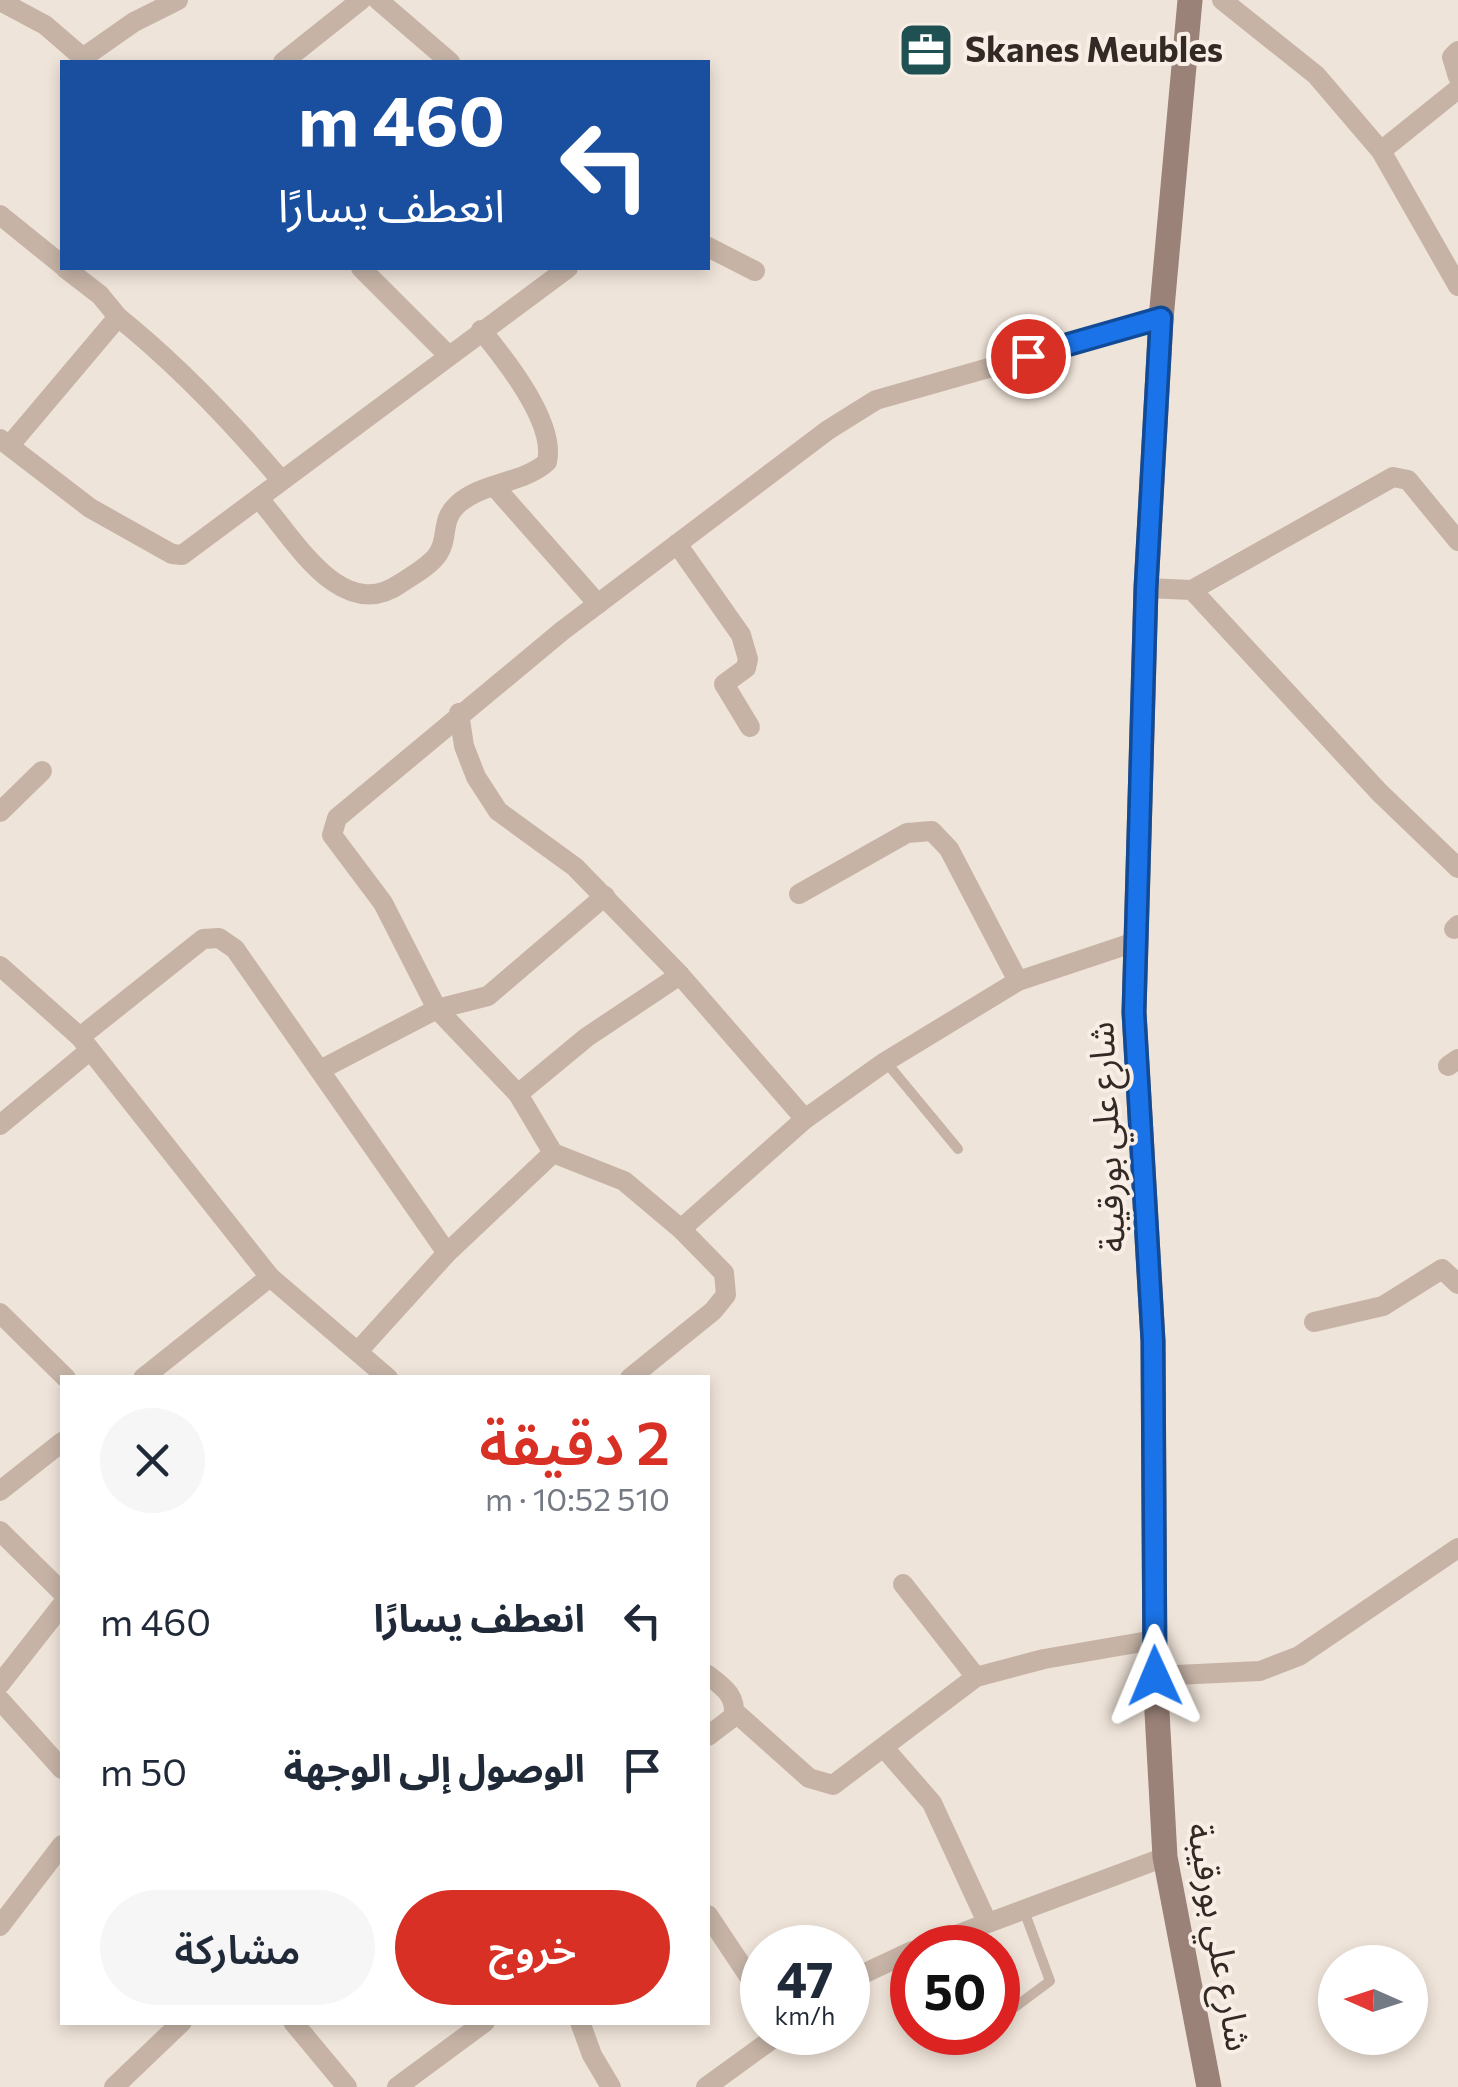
<!DOCTYPE html>
<html lang="ar">
<head>
<meta charset="utf-8">
<style>
	:root { --surface:#fff; --page:#f6f6f7; --text:#1f2937; --muted:#747a83; --accent:#d93025 }
	body { margin:0; font-family:Commissioner,"Noto Sans Arabic",sans-serif; background:var(--page); color:var(--text); direction:rtl; height:100vh; display:flex; flex-direction:column; font-size:38px; white-space:nowrap }
	* { box-sizing:border-box; margin:0 }
	p { font-size:32px; color:var(--muted) }
	.icon { flex:none; width:55px; height:55px; fill:none; stroke:currentColor; stroke-width:2; stroke-linecap:round; stroke-linejoin:round }
	.map { position:relative; flex:1; overflow:hidden; direction:ltr }
	.sheet { position:absolute; left:60px; top:1375px; width:650px; height:650px; display:flex; flex-direction:column; background:var(--surface); border-radius:0px; box-shadow:0 5px 15px #0003; direction:rtl }
	.sheet>* { flex:none }
	.top-card { position:absolute; left:60px; top:60px; width:650px; height:210px; border-radius:0px; box-shadow:0 5px 15px #0003; direction:rtl; background:#1a4fa0; color:#fff; overflow:hidden }
	.needle { width:65px; rotate:273deg }
	.fabs { position:absolute; left:1318px; top:1945px; display:grid; gap:20px }
	.fabs a { display:grid; place-items:center; width:110px; height:110px; border-radius:50%; background:var(--surface); box-shadow:0 5px 15px #0003; font-size:50px }
	.speed { position:absolute; left:740px; top:1925px; display:flex; gap:20px; font-size:50px; font-weight:700; text-align:center }
	.speed>* { display:grid; place-content:center; width:130px; height:130px; border-radius:50%; background:var(--surface); box-shadow:0 5px 15px #0003; line-height:1 }
	.speed small { font-size:25px; font-weight:400 }
	.speed .limit { border:15px solid #d22; background:#fff; color:#111 }
	.pin { position:absolute; display:grid; place-items:center; width:85px; height:85px; color:#fff; margin:-42px; border:5px solid #fff; border-radius:50%; box-shadow:0 2px 10px #0007 }
	.me { position:absolute; width:110px; margin:-55px; rotate:359deg; stroke-linejoin:round; filter:drop-shadow(0 0 8px #0008) }
	.turn { display:flex; align-items:center; gap:35px; height:210px; padding:0 40px; font-size:45px }
	.turn .icon { width:130px; height:130px; stroke-width:2.5 }
	.turn b { display:block; font-size:70px; line-height:85px }
	.round { display:grid; place-items:center; flex:none; width:105px; height:105px; border-radius:52px; background:var(--page) }
	.overview { display:flex; align-items:center; justify-content:space-between; height:170px; padding:0 40px }
	h1 { font-size:60px; font-weight:600; line-height:75px; color:var(--accent) }
	.primary-button { display:flex; gap:20px; margin-top:auto; padding:20px 40px }
	.primary-button a { flex:1; height:115px; border-radius:60px; background:var(--accent); color:#fff; font-size:40px; font-weight:600; line-height:115px; text-align:center }
	.primary-button a+a { background:var(--page); color:var(--text) }
	ul { padding:0; list-style:none }
	li { display:flex; align-items:center; gap:30px; height:150px; padding:0 40px }
	li div { flex:1 }
	li b { display:block; font-size:38px }
	li em { font-style:normal }
	.map>svg:first-child { display:block }
	.lines { fill:none; stroke-linecap:round; stroke-linejoin:round }
	.service { stroke:#c6b3a6; stroke-width:10 }
	.minor { stroke:#c6b3a6; stroke-width:20 }
	.secondary { stroke:#9a8278; stroke-width:25 }
	.route-casing { stroke:#114b97; stroke-width:25 }
	.route { stroke:#1a73e8; stroke-width:18 }
	.labels { text-anchor:middle; stroke-width:8; stroke-linejoin:round; paint-order:stroke }
	.poi-label { font-size:35px; font-weight:bold; fill:#332a26; stroke:#f8eee5; text-anchor:start }
	.street-label { font-size:35px; fill:#332a26; stroke:#f8eee5 }
</style>
</head>
<body>
<div class="map">
<svg width="1458" height="2087" viewBox="0 0 1458 2087">
	<rect width="100%" height="100%" fill="#efe4d9"/>
	<g class="lines">
		<!-- service -->
		<g class="service">
			<path d="M886,1062L958,1149"/>
			<path d="M999,2019L1050,1981L1023,1908"/>
		</g>
		<!-- minor -->
		<g class="minor">
			<path d="M378,0L450,62"/>
			<path d="M1222,0L1316,75L1381,151L1458,286"/>
			<path d="M0,1L45,25L88,62"/>
			<path d="M1458,51L1452,57L1458,77"/>
			<path d="M84,57L134,22L178,0"/>
			<path d="M283,62L361,0"/>
			<path d="M1381,151L1458,89"/>
			<path d="M0,215L62,265"/>
			<path d="M708,247L755,271"/>
			<path d="M361,268L448,355"/>
			<path d="M118,317C179,366 231,421 281,480"/>
			<path d="M0,439L90,508L172,554L182,555L568,268"/>
			<path d="M10,445L118,317L100,295L65,268"/>
			<path d="M494,486L598,604"/>
			<path d="M260,500C295,540 342,625 401,583C413,575 430,566 438,554C449,538 440,521 457,505C481,482 523,484 547,462C556,423 505,359 481,330"/>
			<path d="M677,544L741,635L748,659L746,668L724,684L750,727"/>
			<path d="M1146,588L1192,590L1393,477L1408,480L1458,541"/>
			<path d="M1192,590L1379,792L1458,868"/>
			<path d="M459,713L464,746L476,777L498,811L575,867L680,975L587,1037L518,1094"/>
			<path d="M0,812L42,771"/>
			<path d="M799,894L907,833L932,831L949,849L1018,981"/>
			<path d="M1454,929L1458,925"/>
			<path d="M0,966L80,1037L270,1277L388,1378"/>
			<path d="M680,975L805,1119"/>
			<path d="M80,1037L203,939L219,938L235,949L447,1253"/>
			<path d="M1448,1066L1458,1059"/>
			<path d="M320,1070L437,1009L488,996L605,896"/>
			<path d="M0,1125L89,1051"/>
			<path d="M553,1153L624,1181L681,1229"/>
			<path d="M0,1313L66,1378"/>
			<path d="M1314,1322L1383,1306L1442,1269L1458,1284"/>
			<path d="M360,1349L447,1253L553,1153L518,1094L437,1009L383,903L332,835L337,818L562,631L828,430L876,400L1161,319"/>
			<path d="M143,1378L270,1277"/>
			<path d="M630,1378L713,1311L726,1295L724,1273L681,1229L805,1119L885,1062L1018,981L1135,942"/>
			<path d="M0,1491L62,1442"/>
			<path d="M0,1531L62,1592"/>
			<path d="M903,1584L976,1677"/>
			<path d="M708,1675C722,1686 738,1696 733,1717L708,1736"/>
			<path d="M1155,1676L1260,1671L1299,1656L1458,1548"/>
			<path d="M0,1684L62,1605"/>
			<path d="M0,1700L62,1769"/>
			<path d="M735,1712L809,1778L833,1785L976,1677L1044,1659L1154,1640"/>
			<path d="M885,1749L932,1803L986,1920"/>
			<path d="M708,1915L762,1996"/>
			<path d="M0,1926L62,1845"/>
			<path d="M921,1948L1165,1857"/>
			<path d="M848,1981L912,1951"/>
			<path d="M293,2022L347,2087"/>
			<path d="M580,2022L592,2055L611,2087"/>
			<path d="M114,2087L182,2022"/>
			<path d="M397,2087L485,2022"/>
			<path d="M706,2087L782,2032"/>
		</g>
		<!-- secondary -->
		<path class="secondary" d="M1190,0L1161,319L1146,588L1134,1013L1153,1341L1155,1676L1165,1857L1209,2087"/>
	</g>
	<g class="lines">
		<!-- route casing -->
		<g class="route-casing">
			<path id="route" d="M1028,356L1161,318L1146,588L1134,1012L1153,1341L1155,1676"/>
		</g>
		<!-- route -->
		<use href="#route" class="route"/>
	</g>
	<!-- icons -->
	<defs>
		<g id="office-square" transform="scale(2.875)"><rect x="-9" y="-9" width="18" height="18" rx="4" fill="#1f5152" stroke="#f8eee5"/><path d="M-6-3h4V-5.5h4V-3h4V5H-6ZM-1-4.5V-3h2v-1.5ZM-6 0V1H6V0Z" fill="#fff"/></g>
	</defs>
	<g fill-rule="evenodd">
		<use href="#office-square" x="926" y="50"/>
	</g>
	<g class="labels">
		<!-- poi labels -->
		<g class="poi-label">
			<text x="965" y="62">Skanes Meubles</text>
		</g>
		<!-- street labels -->
		<g class="street-label">
			<text transform="translate(1107 1137) rotate(-93)" y="12">شارع علي بورقيبة</text>
			<text transform="translate(1219 1937) rotate(80)" y="12">شارع علي بورقيبة</text>
		</g>
	</g>
</svg>
<div class="fabs">
<a><svg class="needle" viewBox="-14 -14 28 28"><path d="M0-13l5 13h-10z" fill="#e53935"/><path d="M0 13l5-13h-10z" fill="#747a83"/></svg></a>
</div>
<div class="speed"><div>47<small>km/h</small></div><div class="limit">50</div></div>
<div class="pin" style="left:1028px;top:356px;background:#d93025"><svg class="icon" aria-label="arrive" viewBox="0 0 24 24"><path d="M6 21V4h12l-3 4 3 4H6"/></svg></div>
<svg class="me" style="left:1155px;top:1676px" viewBox="-20 -20 40 40"><path d="M0-17L14 15 0 8-14 15z" fill="#1a73e8" stroke="#fff" stroke-width="4"/></svg>
<div class="top-card">
<div class="turn"><svg class="icon" aria-label="left" viewBox="0 0 24 24"><path d="M17 20v-9H6M10 6l-5 5 5 5"/></svg><div><b>460 m</b>انعطف يسارًا</div></div>
</div>
<section class="sheet">
<div class="overview"><div><h1>2 دقيقة</h1><p>510 m · 10:52</p></div><a class="round"><svg class="icon" aria-label="close" viewBox="0 0 24 24"><path d="M6 6l12 12M18 6L6 18"/></svg></a></div>
<ul>
<li><svg class="icon" aria-label="left" viewBox="0 0 24 24"><path d="M17 20v-9H6M10 6l-5 5 5 5"/></svg><div><b>انعطف يسارًا</b></div><em>460 m</em></li>
<li><svg class="icon" aria-label="arrive" viewBox="0 0 24 24"><path d="M6 21V4h12l-3 4 3 4H6"/></svg><div><b>الوصول إلى الوجهة</b></div><em>50 m</em></li>
</ul>
<div class="primary-button"><a>خروج</a><a>مشاركة</a></div>
</section>
</div>
</body>
</html>
